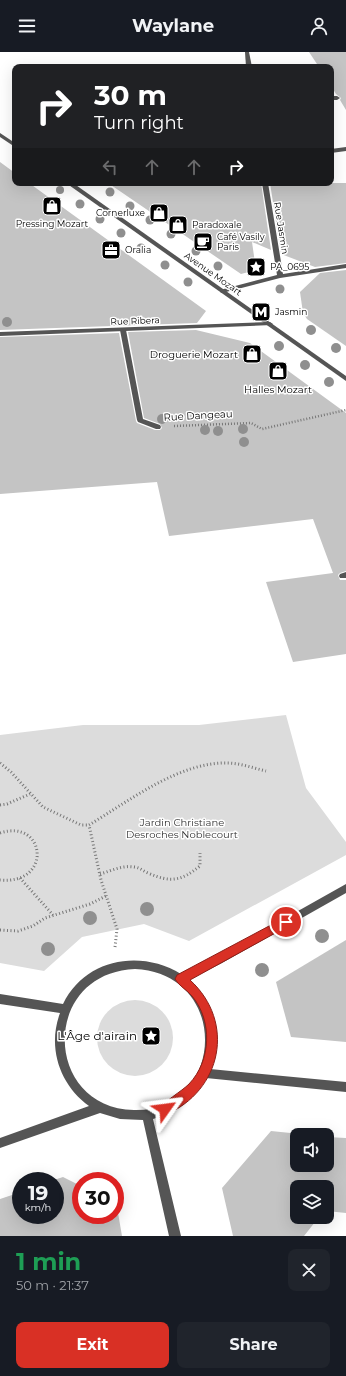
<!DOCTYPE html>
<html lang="en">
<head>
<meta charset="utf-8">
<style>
	:root { --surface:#171b24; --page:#20242c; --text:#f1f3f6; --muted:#9ea1a6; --accent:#d93025 }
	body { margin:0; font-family:Montserrat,sans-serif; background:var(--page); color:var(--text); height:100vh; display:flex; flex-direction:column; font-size:15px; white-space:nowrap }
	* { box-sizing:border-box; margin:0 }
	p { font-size:13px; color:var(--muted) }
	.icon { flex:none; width:22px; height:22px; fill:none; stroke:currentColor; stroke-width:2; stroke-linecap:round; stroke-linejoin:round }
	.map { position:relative; height:1184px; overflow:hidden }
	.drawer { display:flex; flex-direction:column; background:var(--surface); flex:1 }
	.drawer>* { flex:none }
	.banner { position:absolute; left:12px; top:12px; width:322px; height:122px; border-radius:8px; box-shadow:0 4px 16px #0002; background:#202124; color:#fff; overflow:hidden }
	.fabs { position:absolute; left:290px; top:1076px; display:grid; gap:8px }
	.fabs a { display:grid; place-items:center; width:44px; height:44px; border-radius:8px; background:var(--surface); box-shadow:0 4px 16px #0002; font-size:20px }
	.speed { position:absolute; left:12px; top:1120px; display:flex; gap:8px; font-size:20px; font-weight:700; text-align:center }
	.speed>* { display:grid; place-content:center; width:52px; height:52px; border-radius:50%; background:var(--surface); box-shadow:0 4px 16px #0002; line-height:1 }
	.speed small { font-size:10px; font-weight:400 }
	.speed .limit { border:6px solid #d22; background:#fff; color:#111 }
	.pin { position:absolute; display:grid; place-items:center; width:34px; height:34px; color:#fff; margin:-17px; border:2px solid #fff; border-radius:50%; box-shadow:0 1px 4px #0007 }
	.me { position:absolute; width:44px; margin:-22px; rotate:59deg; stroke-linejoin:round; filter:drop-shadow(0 0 3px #0008) }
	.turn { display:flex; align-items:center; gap:14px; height:84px; padding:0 16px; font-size:18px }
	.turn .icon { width:52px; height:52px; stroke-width:2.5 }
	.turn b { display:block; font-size:28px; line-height:34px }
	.lanes { display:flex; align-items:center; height:38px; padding:0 16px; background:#0003; justify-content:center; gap:20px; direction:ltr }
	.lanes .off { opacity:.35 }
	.round { display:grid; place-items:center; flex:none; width:42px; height:42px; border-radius:8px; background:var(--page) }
	.headline { display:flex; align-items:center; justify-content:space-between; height:68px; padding:0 16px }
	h1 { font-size:24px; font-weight:700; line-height:30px; color:#1e9e55 }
	.primary-button { display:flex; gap:8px; margin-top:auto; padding:8px 16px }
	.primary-button a { flex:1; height:46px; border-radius:8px; background:var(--accent); color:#fff; font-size:16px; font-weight:700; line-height:46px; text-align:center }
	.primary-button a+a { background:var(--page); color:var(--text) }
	header { display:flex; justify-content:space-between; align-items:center; height:52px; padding:0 16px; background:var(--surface); font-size:18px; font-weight:700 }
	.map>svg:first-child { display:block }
	.green { fill:#dcdcdc }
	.building { fill:#c4c4c4 }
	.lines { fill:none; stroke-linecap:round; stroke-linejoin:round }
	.path-far1 { stroke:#777; stroke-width:2.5; stroke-dasharray:1 2; stroke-linecap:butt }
	.path { stroke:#777; stroke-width:3; stroke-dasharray:1 2.5; stroke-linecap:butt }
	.service { fill:#555; fill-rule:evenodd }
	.pedestrian { fill:#555; fill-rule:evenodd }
	.minor { fill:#555; fill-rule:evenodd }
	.tertiary { fill:#555; fill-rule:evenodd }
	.tree { fill:#8f8f8f }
	.route { fill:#d93025; stroke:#8d1f18 }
	.labels { text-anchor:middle; stroke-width:3; stroke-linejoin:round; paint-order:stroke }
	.far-poi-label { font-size:9px; fill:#000; stroke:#fff; text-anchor:start }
	.far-street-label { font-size:9px; fill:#000; stroke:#fff }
	.poi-label { font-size:10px; fill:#000; stroke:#fff; text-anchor:end }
	.street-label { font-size:10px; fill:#000; stroke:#fff }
	.park-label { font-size:10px; fill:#333; stroke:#fff }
	.near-poi-label { font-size:12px; fill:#000; stroke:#fff; text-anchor:end }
</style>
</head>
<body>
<header><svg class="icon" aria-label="menu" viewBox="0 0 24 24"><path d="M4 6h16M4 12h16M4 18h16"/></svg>Waylane<svg class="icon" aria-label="person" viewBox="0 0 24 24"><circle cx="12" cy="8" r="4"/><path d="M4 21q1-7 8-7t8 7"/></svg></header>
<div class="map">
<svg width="346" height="1184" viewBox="0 0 346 1184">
	<rect width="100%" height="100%" fill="#fff"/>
	<!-- green -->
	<g class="green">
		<path d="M286,663L306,736L346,790V803L189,889L144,872L82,885L44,919L0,911V683L83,673H199Z"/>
		<circle cx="135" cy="986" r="38"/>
	</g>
	<!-- building -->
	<g class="building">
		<path d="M309,0H346V58L340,48L341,46L336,42L331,34V15H319Z"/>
		<path d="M0,110L15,121V131H29L206,259L197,271L0,278Z"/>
		<path d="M108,131H261L271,198L252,190L256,218L241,222Z"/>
		<path d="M270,131H346V211L315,215L281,202Z"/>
		<path d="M346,218V294L307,267L303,261L300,240L320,221Z"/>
		<path d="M196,278L250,291L346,361V519L340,521L338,523L340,528H346V602L293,610L266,530L333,521L313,467L169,484L157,430L0,442V285L119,281L136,369L137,371L155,378H160L162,376L160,372L144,366L128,280Z"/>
		<path d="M346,888V990L291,985L276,930Z"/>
		<path d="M271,1079L310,1083H297V1113H327V1085L346,1086V1161L327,1159V1135H297V1165H319L304,1184H233L222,1136Z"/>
		<path d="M63,1125L81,1134V1163H115V1154L117,1155L122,1184H0V1147L21,1140V1163H55V1129H51Z"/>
	</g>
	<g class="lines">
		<!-- path-far1 -->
		<path class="path-far1" d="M174,374L251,371L262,377L346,358"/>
		<!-- path -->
		<g class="path">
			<path d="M0,711L11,720L43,755L81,773H89"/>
			<path d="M0,753L7,752L30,742"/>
			<path d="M0,781C46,766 53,833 0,828"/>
			<path d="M100,822C111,819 122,813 134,815C139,815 143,819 148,821C171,831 181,829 200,814V801"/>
			<path d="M20,826L53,863"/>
			<path d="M0,878L18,879L33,874L45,866L90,852L106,844"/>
			<path d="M115,895L117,877L101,828L89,773C129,749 179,710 227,711C240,711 253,716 266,719"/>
		</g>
		<!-- service -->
		<g class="service">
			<path d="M331,44H337L340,46L337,48H331Z"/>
			<path d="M346,95V99L331,101V97Z"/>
			<path d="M346,520V526H340L339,524L340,522Z"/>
		</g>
		<!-- pedestrian -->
		<path class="pedestrian" d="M123,276L126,278L143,367L160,373L161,375L160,377H156L138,370L137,368L120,278Z"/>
		<!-- minor -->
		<g class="minor">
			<path d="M245,0H249L252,15H246Z"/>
			<path d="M262,131H268L283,222L346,212V216L280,226L222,241L220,240V238L277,223Z"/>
			<path d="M270,270L273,272L272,273L0,284V280Z"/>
			<path d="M346,832V841L222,911L188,928C214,951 221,985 210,1017L346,1030V1040L206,1026C195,1047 176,1061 153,1067L181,1184H169L143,1068L120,1067L100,1061L0,1096V1086L89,1054C60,1033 47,996 60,961L0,952V942L63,952C85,907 140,897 181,922L216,905ZM135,917C232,922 225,1060 134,1058C43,1056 40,921 135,917Z"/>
		</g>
		<!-- tertiary -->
		<g class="tertiary">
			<path d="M0,81L15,91V95L0,85Z"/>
			<path d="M66,131H73L346,324V329Z"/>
		</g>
	</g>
	<!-- trees -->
	<g class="tree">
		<circle cx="60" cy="138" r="4"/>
		<circle cx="110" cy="140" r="4.5"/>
		<circle cx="80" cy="152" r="4.5"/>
		<circle cx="130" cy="154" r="4.5"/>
		<circle cx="100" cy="167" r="4.5"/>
		<circle cx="150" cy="168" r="4.5"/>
		<circle cx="121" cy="181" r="4.5"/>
		<circle cx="171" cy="182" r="4.5"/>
		<circle cx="141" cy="196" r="4.5"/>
		<circle cx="196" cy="199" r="4.5"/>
		<circle cx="165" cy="213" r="4.5"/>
		<circle cx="218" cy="214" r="4.5"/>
		<circle cx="188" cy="230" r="4.5"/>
		<circle cx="280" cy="237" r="4.5"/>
		<circle cx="7" cy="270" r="5"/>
		<circle cx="311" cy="278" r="5"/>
		<circle cx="279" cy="294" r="5"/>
		<circle cx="336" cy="296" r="5"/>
		<circle cx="305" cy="313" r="5"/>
		<circle cx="329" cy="330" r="5"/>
		<circle cx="162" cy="367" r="5"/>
		<circle cx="243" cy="377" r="5"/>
		<circle cx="205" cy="378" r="5"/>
		<circle cx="218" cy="379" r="5"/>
		<circle cx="244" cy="390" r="5"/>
		<circle cx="147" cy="857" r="7"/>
		<circle cx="90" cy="866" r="7"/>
		<circle cx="322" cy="884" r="7"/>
		<circle cx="48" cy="897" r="7"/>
		<circle cx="262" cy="918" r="7"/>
	</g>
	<!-- route -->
	<path class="route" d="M286,865L290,866L292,870L290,873L190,928C236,970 222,1039 165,1063L161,1061L159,1057C162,1051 182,1039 189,1032C211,1009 213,969 192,944C187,938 179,934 175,927L177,923Z"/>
	<!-- icons -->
	<defs>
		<g id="shop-square" transform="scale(1)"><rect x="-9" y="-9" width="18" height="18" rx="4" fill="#000" stroke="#fff"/><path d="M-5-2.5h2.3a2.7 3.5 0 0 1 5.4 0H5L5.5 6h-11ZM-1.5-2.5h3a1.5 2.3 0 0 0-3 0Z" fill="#fff"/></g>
		<g id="cafe-square" transform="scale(1)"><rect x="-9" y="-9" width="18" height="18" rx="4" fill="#000" stroke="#fff"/><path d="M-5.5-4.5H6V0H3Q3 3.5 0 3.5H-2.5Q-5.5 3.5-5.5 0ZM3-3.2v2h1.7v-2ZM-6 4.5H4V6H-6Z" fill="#fff"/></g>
		<g id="office-square" transform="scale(1)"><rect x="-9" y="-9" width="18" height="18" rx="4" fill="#000" stroke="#fff"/><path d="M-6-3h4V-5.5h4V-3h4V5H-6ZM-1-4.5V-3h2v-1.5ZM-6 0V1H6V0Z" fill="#fff"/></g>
		<g id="sight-square" transform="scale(1)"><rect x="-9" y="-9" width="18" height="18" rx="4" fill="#000" stroke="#fff"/><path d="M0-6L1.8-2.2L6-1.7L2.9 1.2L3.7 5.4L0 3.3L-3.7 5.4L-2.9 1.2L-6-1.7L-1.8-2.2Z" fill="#fff"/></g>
		<g id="metro-square" transform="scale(1)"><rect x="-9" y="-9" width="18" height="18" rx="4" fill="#000" stroke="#fff"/><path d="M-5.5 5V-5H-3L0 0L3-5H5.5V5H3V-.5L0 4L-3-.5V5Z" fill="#fff"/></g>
	</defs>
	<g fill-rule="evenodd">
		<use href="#shop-square" x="52" y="154"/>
		<use href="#shop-square" x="159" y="161"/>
		<use href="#shop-square" x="178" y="173"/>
		<use href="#cafe-square" x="203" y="190"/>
		<use href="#office-square" x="111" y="198"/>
		<use href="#sight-square" x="256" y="215"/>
		<use href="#metro-square" x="261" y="260"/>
		<use href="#shop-square" x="252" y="302"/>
		<use href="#shop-square" x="278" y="319"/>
		<use href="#sight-square" x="151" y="984"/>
	</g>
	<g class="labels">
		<!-- far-poi labels -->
		<g class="far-poi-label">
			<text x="145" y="164" text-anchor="end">Cornerluxe</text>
			<text x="52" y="175" text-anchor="middle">Pressing Mozart</text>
			<text x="192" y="176">Paradoxale</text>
			<text x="217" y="188">Café Vasily<tspan x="217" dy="10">Paris</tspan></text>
			<text x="125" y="201">Oralia</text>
			<text x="270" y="218">PA_0695</text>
			<text x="275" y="263">Jasmin</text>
		</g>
		<!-- far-street labels -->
		<g class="far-street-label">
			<text transform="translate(281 176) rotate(81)" y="3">Rue Jasmin</text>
			<text transform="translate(213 222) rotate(35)" y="3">Avenue Mozart</text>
			<text transform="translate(135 269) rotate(-2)" y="3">Rue Ribera</text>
		</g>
		<!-- poi labels -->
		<g class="poi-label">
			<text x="238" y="306">Droguerie Mozart</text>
			<text x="278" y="341" text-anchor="middle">Halles Mozart</text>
		</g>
		<!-- street labels -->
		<g class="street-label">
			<text transform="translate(198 363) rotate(-3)" y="4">Rue Dangeau</text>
		</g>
		<!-- park labels -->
		<g class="park-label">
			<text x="182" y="774">Jardin Christiane<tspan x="182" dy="12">Desroches Noblecourt</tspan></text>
		</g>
		<!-- near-poi labels -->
		<g class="near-poi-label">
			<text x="137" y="988">L'Âge d'airain</text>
		</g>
	</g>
</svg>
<div class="fabs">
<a><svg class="icon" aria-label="sound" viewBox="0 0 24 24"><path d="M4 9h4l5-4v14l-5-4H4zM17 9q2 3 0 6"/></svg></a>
<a><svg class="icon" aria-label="layers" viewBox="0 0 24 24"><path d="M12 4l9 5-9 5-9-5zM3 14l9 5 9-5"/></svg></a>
</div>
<div class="speed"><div>19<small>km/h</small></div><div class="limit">30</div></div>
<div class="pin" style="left:286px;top:870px;background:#d93025"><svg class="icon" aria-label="arrive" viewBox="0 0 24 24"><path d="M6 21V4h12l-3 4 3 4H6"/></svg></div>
<svg class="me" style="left:165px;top:1057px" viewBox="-20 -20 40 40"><path d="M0-17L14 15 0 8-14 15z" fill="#d93025" stroke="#fff" stroke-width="4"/></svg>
<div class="banner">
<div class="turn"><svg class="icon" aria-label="right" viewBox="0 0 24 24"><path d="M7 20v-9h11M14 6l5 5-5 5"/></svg><div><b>30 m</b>Turn right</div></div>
<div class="lanes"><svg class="icon off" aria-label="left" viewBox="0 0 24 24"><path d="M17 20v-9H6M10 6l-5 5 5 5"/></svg><svg class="icon off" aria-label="ahead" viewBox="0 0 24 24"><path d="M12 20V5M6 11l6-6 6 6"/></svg><svg class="icon off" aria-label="ahead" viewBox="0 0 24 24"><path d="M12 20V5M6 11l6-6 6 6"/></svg><svg class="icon" aria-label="right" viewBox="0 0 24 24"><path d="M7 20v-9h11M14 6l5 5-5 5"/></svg></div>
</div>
</div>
<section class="drawer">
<div class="headline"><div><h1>1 min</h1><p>50 m · 21:37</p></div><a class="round"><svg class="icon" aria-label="close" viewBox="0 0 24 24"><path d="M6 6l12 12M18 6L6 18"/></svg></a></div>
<div class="primary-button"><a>Exit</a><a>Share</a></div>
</section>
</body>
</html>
